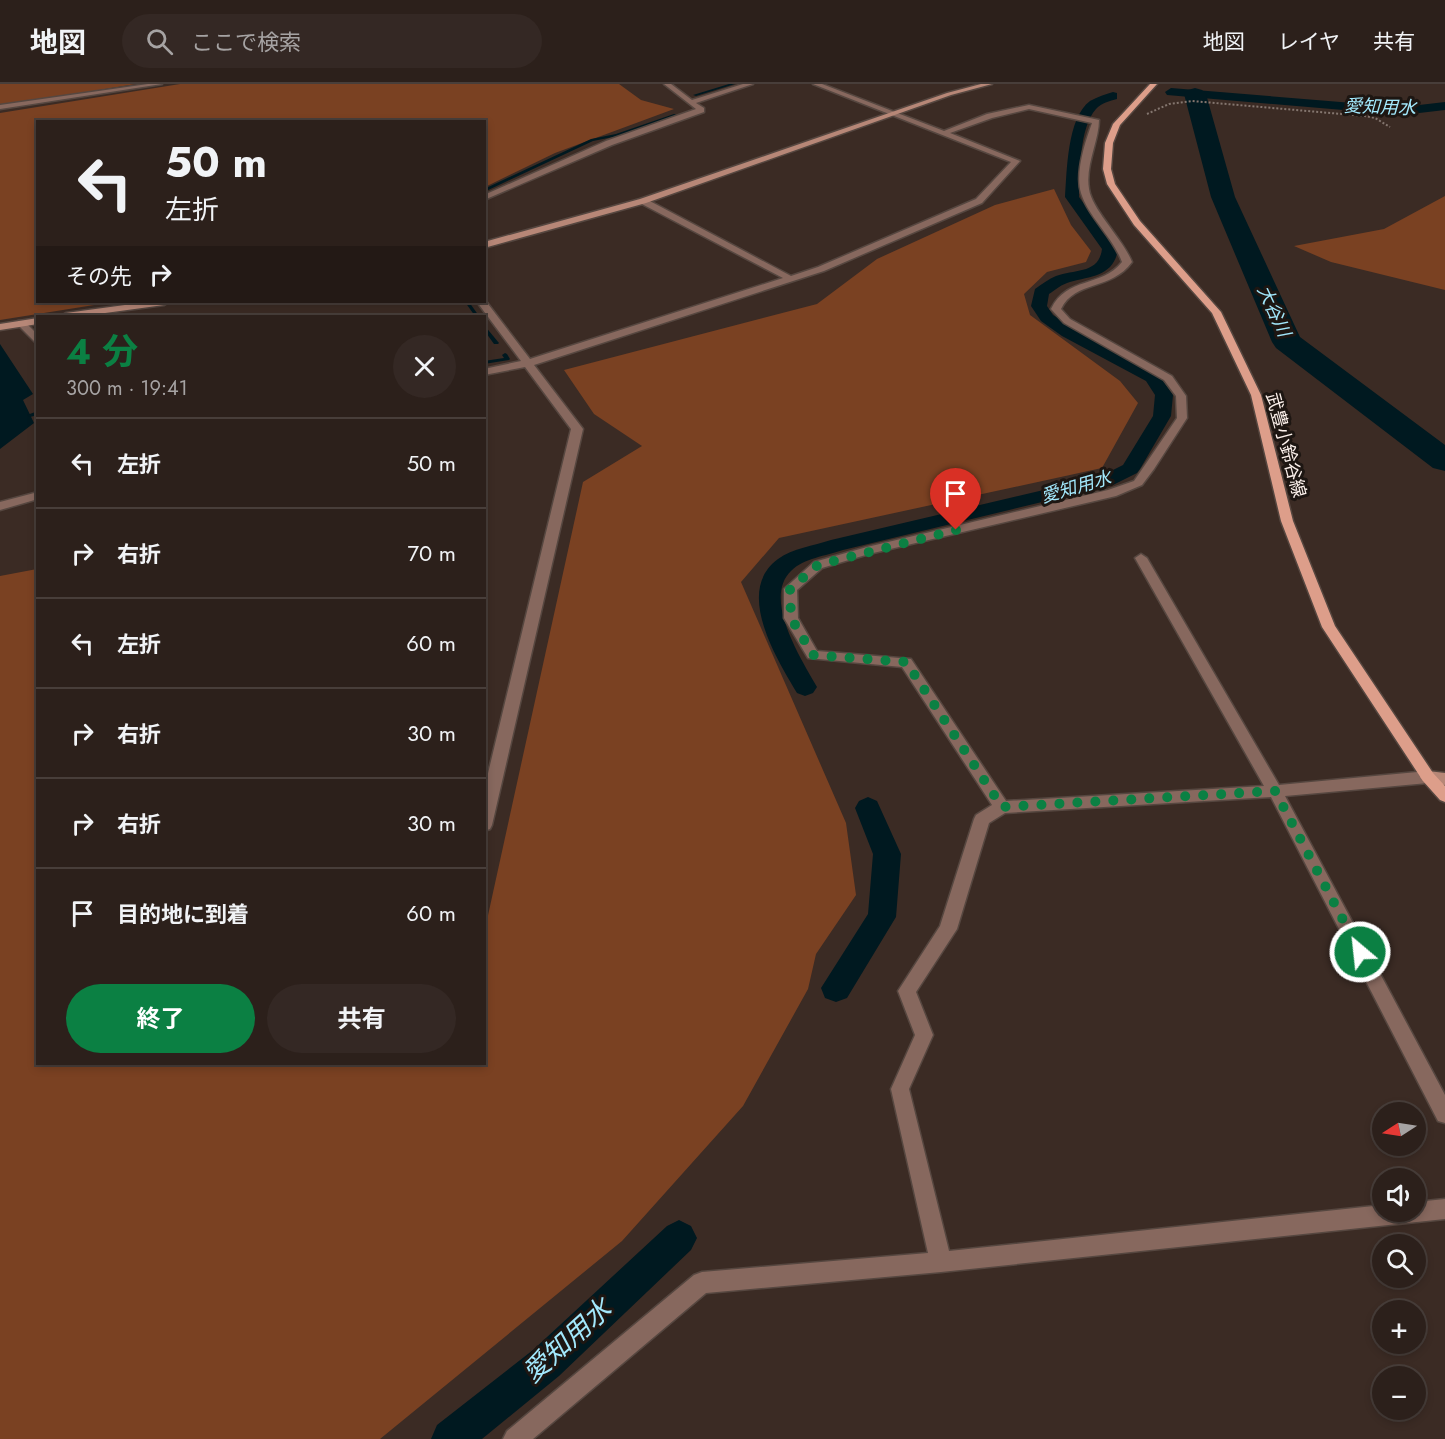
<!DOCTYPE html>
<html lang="ja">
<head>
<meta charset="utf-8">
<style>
	:root { --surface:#2c201b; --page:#342824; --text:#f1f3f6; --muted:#a6a3a3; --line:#483e3a; --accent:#0b8043 }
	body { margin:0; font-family:Jost,"Noto Sans JP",sans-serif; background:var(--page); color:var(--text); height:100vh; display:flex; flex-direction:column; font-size:22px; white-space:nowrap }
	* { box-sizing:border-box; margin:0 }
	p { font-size:20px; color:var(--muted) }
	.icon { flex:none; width:33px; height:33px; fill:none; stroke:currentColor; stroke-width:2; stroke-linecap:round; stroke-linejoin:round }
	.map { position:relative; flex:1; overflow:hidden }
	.drawer { position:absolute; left:36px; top:231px; width:450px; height:750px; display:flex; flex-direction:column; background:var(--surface); border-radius:0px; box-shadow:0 3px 9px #0003,0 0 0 2px var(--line) }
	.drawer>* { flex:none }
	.guide { position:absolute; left:36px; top:36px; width:450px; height:183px; border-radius:0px; box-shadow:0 3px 9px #0003,0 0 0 2px var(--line); background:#2c201b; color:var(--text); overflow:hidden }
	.needle { width:39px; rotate:258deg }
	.controls { position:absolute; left:1372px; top:1018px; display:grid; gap:12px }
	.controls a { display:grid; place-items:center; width:54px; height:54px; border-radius:50%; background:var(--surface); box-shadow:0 3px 9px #0003,0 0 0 2px var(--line); font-size:30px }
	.pin { position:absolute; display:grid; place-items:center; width:51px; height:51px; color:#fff; margin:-62px -26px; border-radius:50% 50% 50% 0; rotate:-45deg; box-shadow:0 0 6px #0007 }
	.pin .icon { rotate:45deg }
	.me { position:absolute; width:66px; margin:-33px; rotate:332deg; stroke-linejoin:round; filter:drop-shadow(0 0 4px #0008) }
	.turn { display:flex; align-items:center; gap:21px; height:126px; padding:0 30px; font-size:27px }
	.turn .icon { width:78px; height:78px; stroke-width:2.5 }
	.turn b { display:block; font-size:42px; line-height:51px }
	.then { display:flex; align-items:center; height:57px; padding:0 30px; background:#0003; gap:12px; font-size:22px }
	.round { display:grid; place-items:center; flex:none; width:63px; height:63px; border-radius:32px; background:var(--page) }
	.summary { display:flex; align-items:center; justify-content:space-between; height:102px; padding:0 30px }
	h1 { font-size:36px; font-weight:700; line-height:45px; color:var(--accent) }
	.button { display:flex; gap:12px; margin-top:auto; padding:12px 30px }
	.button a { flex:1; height:69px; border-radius:36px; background:var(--accent); color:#fff; font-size:24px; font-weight:700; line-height:69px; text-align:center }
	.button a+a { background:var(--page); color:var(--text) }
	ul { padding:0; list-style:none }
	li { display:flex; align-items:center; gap:18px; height:90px; padding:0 30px; border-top:2px solid var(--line) }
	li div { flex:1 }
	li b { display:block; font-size:22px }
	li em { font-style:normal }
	header { display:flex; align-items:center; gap:36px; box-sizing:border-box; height:84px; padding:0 30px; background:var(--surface); border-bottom:2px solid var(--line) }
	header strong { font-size:28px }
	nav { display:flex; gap:33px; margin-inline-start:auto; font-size:21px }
	.search { width:420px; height:54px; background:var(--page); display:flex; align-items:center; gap:15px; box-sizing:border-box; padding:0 21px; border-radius:33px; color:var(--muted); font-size:22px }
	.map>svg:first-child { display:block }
	.green { fill:#7a4122 }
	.water { fill:#001920 }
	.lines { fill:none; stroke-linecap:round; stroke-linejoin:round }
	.stream { fill:#001920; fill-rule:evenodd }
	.canal { fill:#001920; fill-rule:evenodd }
	.river { fill:#001920; fill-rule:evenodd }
	.lane-casing { stroke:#564740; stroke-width:3 }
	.street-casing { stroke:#564740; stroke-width:3 }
	.secondary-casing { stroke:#564740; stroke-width:3 }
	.primary-casing { stroke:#564740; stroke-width:3 }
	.path { stroke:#84766f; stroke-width:2; stroke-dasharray:2 2; stroke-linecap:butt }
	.lane { fill:#87685e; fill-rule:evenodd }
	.street { fill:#87685e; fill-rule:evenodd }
	.secondary { fill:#b78777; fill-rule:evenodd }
	.primary { fill:#dd9e8a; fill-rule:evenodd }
	.route { stroke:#0b8043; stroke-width:10; stroke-dasharray:0 18 }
	.labels { text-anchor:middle; stroke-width:6; stroke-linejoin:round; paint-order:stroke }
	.far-water-label { font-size:18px; font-style:italic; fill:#a2e8fc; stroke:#1d1612 }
	.far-street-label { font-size:18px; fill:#fcf1ec; stroke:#1d1612 }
	.near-water-label { font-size:27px; font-style:italic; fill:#a2e8fc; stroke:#1d1612 }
</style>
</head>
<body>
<header>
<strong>地図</strong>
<div class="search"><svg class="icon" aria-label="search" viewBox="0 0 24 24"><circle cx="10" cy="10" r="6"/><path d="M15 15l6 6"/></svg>ここで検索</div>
<nav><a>地図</a><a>レイヤ</a><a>共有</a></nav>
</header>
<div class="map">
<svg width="1445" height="1355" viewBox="0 0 1445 1355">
	<rect width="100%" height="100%" fill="#3b2b24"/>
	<!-- green -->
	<g class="green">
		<path d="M0,0H136L0,22Z"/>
		<path d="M180,0H619L641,16L674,25L555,69L485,103L484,38H38V218H113L0,236V29Z"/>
		<path d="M1054,105L1071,141L1091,167L1086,178L1047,188L1024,210L1030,231L1120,297L1138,319L1102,384L779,454L741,498L846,739L856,811L816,870L808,905L743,1022L622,1157L380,1355H0V492L37,485L38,980H484L485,845L583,398L642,362L594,330L564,286L817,220L877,175L995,121Z"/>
		<path d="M1445,112V206L1331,178L1294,162L1384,145Z"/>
	</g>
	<!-- water -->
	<path class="water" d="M0,260L33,310L23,316L34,339L0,365Z"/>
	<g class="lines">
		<!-- stream -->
		<g class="stream">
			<path d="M729,0H735L696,12L693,11Z"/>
			<path d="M674,30L677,31L618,52L593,57L484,108V105L591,55L616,50Z"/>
			<path d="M465,218H469L479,232H475Z"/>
			<path d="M484,241L499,259L498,260H494L484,246Z"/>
			<path d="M505,269L507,270L510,275L509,276L484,280V277L504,274L502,271Z"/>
			<path d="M38,327V331L30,333L27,331Z"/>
		</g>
		<!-- canal -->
		<g class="canal">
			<path d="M1171,4L1402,23L1445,18V26L1402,31L1167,11L1165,8Z"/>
			<path d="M1113,8L1117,9V15C1110,17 1101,19 1096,25C1079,44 1080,89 1079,113L1118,165C1114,192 1092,192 1070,198C1062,200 1055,206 1049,210L1047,222L1053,231L1074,244L1158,289L1173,311L1171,332L1140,385L1137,389L1113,401L843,466C826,472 804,474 791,487C762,515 802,576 817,603L813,609L805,612L797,609C777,575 734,507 778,475C793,464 813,462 831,456L1099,393L1123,381L1153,332L1155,311L1146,297L1062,252L1041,237L1031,222L1035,205C1042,200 1049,195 1056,192C1075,185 1099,190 1102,165L1065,113C1067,87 1067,34 1090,17C1097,13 1106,10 1113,8Z"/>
			<path d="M868,713L877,717L901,770L896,833L847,914L836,918L825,914L821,904L868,830L873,770L855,724L859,717Z"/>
			<path d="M679,1136L691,1142L697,1154L691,1166L559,1292L482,1355H431L437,1341L533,1266L667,1142Z"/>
		</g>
		<!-- river -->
		<path class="river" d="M1195,4L1202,6L1206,10L1235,113L1300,253L1445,361V387L1433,384L1276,264L1272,258L1211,113L1184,10L1188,6Z"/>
		<!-- lane casing -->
		<g class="lane-casing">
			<path id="lane" d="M148,0H162L0,25V21Z"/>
		</g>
		<!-- street casing -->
		<g class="street-casing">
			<g id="street">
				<path d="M664,0H671L692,16L743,0H753L696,19L704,24V28L612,61L484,116V111L606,57L696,25Z"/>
				<path d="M813,0H822L944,47L987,30L1029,21L1099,36C1099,57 1085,81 1089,105C1092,126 1123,155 1132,178C1111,207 1075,196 1061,225L1070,235L1172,292L1186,312L1187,334L1154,385L1142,401L1116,412L869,470L822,484L797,506L798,534L817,567L911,575L1006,717L1264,702L1135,474L1141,470L1147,474L1279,701L1428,687L1433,689L1436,693L1433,697L1428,699L1285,712L1445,1011V1039L1438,1037L1271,713L1005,729L989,739L957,845L916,908L933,951L909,1005L949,1167L1383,1121V1128H1416V1118L1445,1115V1135L941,1188L706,1209L533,1355H503L507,1347L694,1191L702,1188L928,1169L891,1005L915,951L898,907L940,842L974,735L976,731L992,721L902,583L808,574L784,534V505L814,478L867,463L1108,406L1134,397L1145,381L1177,334L1176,312L1164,296L1064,239L1051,225C1067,192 1101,204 1122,178C1113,153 1089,134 1081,109C1075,89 1085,58 1092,39L1029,25L992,34L950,49L1020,77L982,119L824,187L534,281L583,345L492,741L490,745L484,747V706L571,345L525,283L484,291V285L521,277L477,218L485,216L530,275L783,194L640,119V115H646L791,192L818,183L976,115L1011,78Z"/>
				<path d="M18,237H24L38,251V261L18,241Z"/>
				<path d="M38,408V415L0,426V418Z"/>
			</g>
		</g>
		<!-- secondary casing -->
		<g class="secondary-casing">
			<g id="secondary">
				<path d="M981,0H992L951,11L646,119L484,164V158L640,115L947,9Z"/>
				<path d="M147,218H169L164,221L83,232H61L66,229Z"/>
				<path d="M38,234V240L0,246V240Z"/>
				<path d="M1428,687L1445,689V701L1423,697L1420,693L1423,689Z"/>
			</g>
		</g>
		<!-- primary casing -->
		<g class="primary-casing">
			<path id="primary" d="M1150,0H1157L1120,41L1113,59L1111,85L1115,100L1140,137L1221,228L1261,311L1293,437L1335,542L1433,689L1445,702V718L1440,716L1423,697L1322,543L1281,437L1251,311L1212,229L1134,141L1107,100L1103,85L1105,59L1113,40Z"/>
		</g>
		<!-- path -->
		<path class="path" d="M1147,30L1169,20L1192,17L1365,32L1375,34L1390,43"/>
		<!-- lane -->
		<use href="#lane" class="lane"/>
		<!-- street -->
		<use href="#street" class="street"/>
		<!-- secondary -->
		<use href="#secondary" class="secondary"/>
		<!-- primary -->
		<use href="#primary" class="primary"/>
	</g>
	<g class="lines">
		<!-- route -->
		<path class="route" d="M956,446L818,481L790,505L791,534L813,571L906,578L1002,723L1275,707L1360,868"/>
	</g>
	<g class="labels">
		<!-- far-water labels -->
		<g class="far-water-label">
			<text transform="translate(1380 23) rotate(2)" y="6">愛知用水</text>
			<text transform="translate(1274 227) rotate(65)" y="6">大谷川</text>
			<text transform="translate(1076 403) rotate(-16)" y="6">愛知用水</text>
		</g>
		<!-- far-street labels -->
		<g class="far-street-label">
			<text transform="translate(1286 361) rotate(75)" y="6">武豊小鈴谷線</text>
		</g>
		<!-- near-water labels -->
		<g class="near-water-label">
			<text transform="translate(567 1257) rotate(-42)" y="9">愛知用水</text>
		</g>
	</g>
</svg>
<div class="controls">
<a><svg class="needle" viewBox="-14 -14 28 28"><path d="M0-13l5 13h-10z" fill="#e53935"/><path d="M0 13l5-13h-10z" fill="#a6a3a3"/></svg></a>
<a><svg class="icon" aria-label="sound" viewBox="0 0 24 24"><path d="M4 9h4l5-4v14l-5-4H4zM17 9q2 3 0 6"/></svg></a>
<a><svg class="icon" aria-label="search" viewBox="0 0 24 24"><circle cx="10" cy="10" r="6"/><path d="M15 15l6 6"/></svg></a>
<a>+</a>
<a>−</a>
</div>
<div class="pin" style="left:956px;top:446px;background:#d93025"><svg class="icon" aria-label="arrive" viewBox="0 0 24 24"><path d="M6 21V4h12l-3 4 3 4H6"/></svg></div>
<svg class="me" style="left:1360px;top:868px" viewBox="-20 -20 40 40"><circle r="17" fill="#0b8043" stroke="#fff" stroke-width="3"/><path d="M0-11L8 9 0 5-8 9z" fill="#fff"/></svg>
<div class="guide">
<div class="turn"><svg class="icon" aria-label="left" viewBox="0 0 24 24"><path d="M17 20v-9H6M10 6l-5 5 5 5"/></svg><div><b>50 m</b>左折</div></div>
<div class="then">その先<svg class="icon" aria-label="right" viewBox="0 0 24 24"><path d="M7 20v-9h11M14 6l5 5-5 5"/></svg></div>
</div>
<section class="drawer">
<div class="summary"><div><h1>4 分</h1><p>300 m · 19:41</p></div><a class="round"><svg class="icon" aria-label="close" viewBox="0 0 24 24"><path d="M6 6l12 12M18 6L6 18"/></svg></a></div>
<ul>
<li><svg class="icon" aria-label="left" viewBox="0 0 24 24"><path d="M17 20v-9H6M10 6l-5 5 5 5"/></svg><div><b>左折</b></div><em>50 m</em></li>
<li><svg class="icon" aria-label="right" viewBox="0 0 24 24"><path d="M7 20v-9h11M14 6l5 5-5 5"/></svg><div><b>右折</b></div><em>70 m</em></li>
<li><svg class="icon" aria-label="left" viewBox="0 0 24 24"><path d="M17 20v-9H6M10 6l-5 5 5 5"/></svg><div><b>左折</b></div><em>60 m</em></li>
<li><svg class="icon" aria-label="right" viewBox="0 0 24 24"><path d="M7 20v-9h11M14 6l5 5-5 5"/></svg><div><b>右折</b></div><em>30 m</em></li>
<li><svg class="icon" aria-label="right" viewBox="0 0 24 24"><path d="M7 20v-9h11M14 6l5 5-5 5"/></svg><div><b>右折</b></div><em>30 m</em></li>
<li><svg class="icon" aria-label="arrive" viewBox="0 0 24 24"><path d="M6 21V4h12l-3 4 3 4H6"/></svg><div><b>目的地に到着</b></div><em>60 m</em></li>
</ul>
<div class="button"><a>終了</a><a>共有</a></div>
</section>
</div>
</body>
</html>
